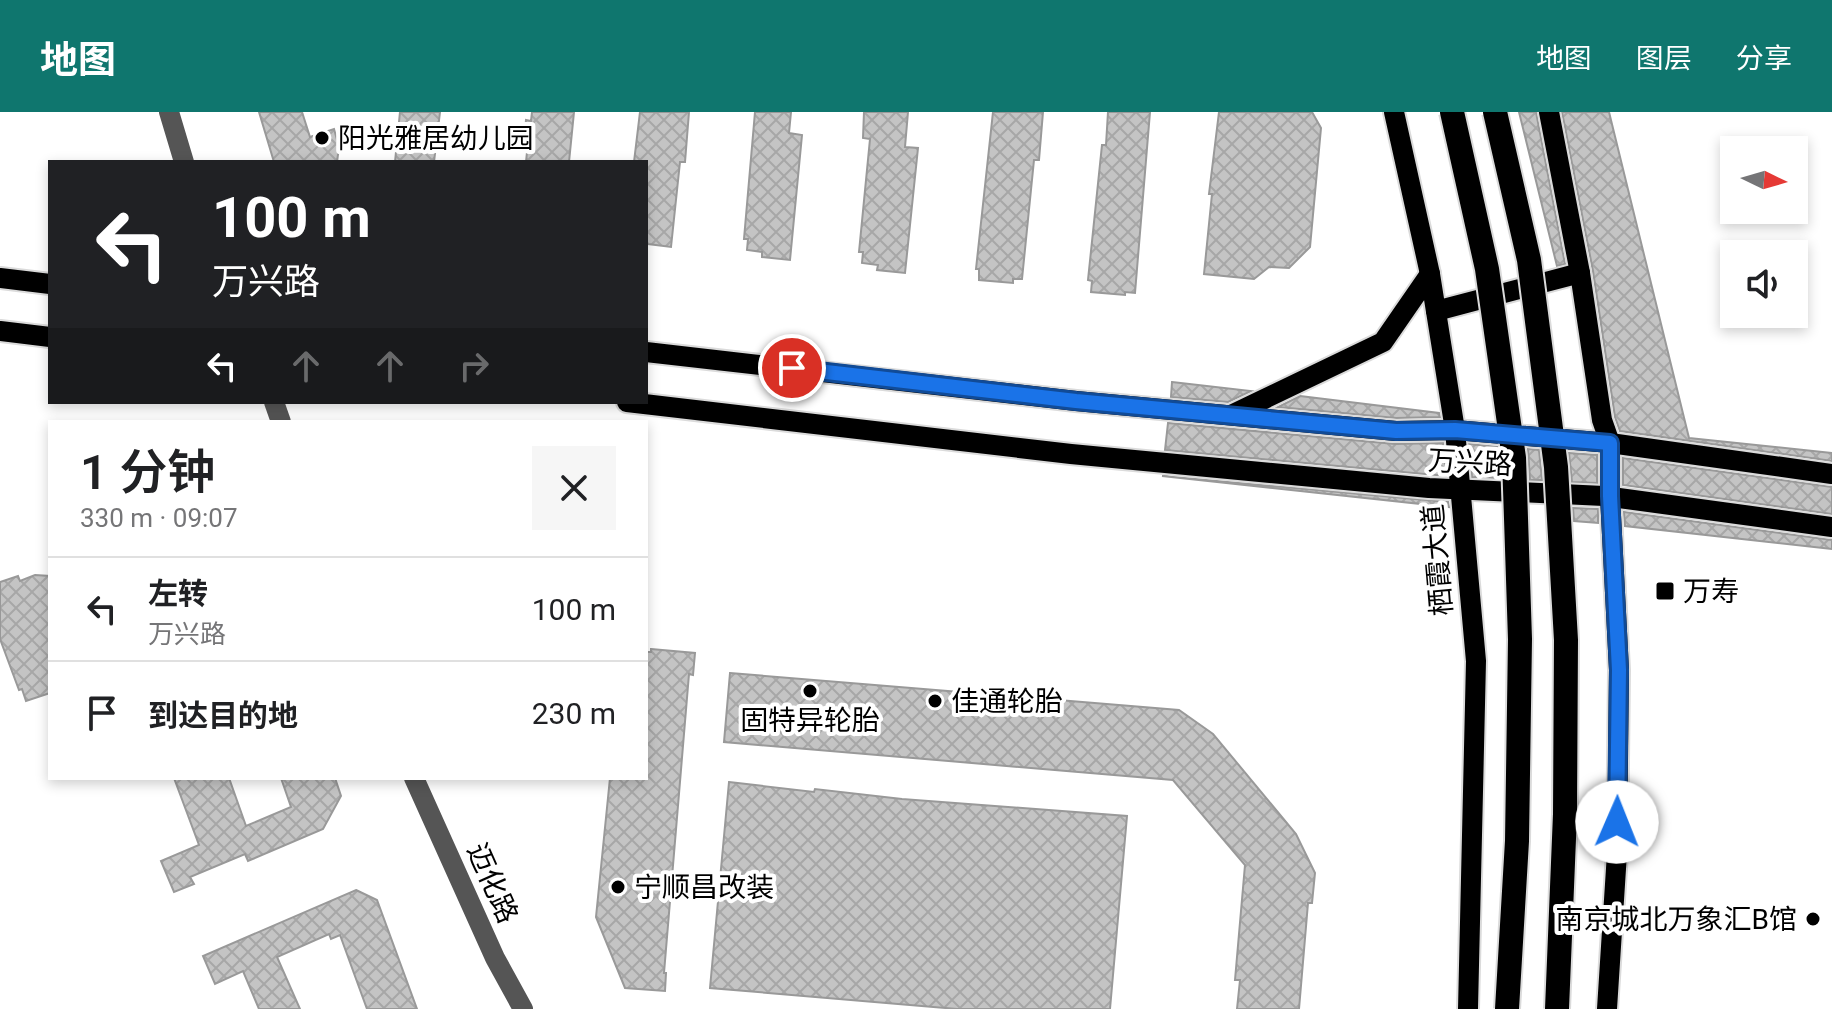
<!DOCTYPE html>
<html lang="zh">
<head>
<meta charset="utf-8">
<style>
	:root { --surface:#fff; --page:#f6f6f6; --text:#202124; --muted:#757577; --line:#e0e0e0; --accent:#0f766e }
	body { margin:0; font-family:Roboto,"Noto Sans SC",sans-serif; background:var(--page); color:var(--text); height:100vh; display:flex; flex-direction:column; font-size:30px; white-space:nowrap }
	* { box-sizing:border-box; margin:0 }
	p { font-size:26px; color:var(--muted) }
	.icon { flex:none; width:44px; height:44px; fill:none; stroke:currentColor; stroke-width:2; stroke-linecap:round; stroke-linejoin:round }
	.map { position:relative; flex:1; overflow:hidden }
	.sheet { position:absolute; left:48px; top:308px; width:600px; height:360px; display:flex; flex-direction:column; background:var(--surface); border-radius:0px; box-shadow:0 4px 12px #0003 }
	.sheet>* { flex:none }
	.top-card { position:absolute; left:48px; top:48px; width:600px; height:244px; border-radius:0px; box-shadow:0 4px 12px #0003; background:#202124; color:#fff; overflow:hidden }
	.needle { width:52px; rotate:95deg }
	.controls { position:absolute; left:1720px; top:24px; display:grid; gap:16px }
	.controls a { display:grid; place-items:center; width:88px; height:88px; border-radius:0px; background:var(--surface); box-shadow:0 4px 12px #0003; font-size:40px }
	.pin { position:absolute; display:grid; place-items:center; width:68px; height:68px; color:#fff; margin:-34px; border:4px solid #fff; border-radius:50%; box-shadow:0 2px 8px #0007 }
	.me { position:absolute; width:88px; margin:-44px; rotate:1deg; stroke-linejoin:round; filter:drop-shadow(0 0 6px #0008) }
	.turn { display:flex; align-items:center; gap:28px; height:168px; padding:0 32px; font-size:36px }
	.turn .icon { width:104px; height:104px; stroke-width:2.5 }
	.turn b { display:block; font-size:56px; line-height:68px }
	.lanes { display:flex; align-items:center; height:76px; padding:0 32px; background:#0003; justify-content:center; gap:40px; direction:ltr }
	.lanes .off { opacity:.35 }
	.round { display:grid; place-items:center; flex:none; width:84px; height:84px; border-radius:0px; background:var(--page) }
	.overview { display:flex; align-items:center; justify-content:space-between; height:136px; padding:0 32px }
	h1 { font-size:48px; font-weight:600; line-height:60px }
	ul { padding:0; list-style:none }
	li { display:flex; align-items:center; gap:24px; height:104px; padding:0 32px; border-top:2px solid var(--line) }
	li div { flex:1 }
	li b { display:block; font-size:30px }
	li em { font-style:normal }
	header { display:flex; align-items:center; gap:48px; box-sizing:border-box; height:112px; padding:0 40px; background:var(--accent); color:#fff }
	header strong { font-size:38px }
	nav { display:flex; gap:44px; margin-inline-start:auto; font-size:28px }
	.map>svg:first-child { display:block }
	.building { fill:url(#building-cross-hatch); stroke:#999; stroke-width:2 }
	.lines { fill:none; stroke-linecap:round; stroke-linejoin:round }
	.major-casing { stroke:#dbdbdb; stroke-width:24 }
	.minor { stroke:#555; stroke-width:20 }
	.major { stroke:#000; stroke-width:20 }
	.highway-bridge-casing { stroke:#dbdbdb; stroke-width:28; stroke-linecap:butt }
	.highway-bridge { stroke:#000; stroke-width:24 }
	.route-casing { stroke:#114b97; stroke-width:20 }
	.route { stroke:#1a73e8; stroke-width:14 }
	.poi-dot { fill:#000; stroke:#fff; stroke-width:3 }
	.labels { text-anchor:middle; stroke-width:8; stroke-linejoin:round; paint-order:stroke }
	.poi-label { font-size:28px; fill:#000; stroke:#fff; text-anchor:start }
	.street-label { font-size:28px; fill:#000; stroke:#fff }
</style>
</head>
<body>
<header>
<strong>地图</strong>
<nav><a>地图</a><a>图层</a><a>分享</a></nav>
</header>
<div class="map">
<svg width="1832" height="897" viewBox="0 0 1832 897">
	<defs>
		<pattern id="building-cross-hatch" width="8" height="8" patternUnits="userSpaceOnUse" patternTransform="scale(2)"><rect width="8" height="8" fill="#c4c4c4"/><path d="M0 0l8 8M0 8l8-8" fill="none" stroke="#a7a7a7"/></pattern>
	</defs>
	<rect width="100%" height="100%" fill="#fff"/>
	<!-- building -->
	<g class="building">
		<path d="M259,0H302L310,25L334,17L339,35L337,50H274Z"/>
		<path d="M400,0H440L434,50H395Z"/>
		<path d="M532,0H574L569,50H526L527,40H523L526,8L531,9Z"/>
		<path d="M640,0H689L685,50H680L671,135L648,132L646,128V50H634Z"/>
		<path d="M755,0H791L789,21L802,23L790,148L762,145V140L747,138L748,127H744Z"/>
		<path d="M864,0H908L905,35L918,36L905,161L877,158L878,153L862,151L863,140H859L870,27L863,26Z"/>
		<path d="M993,0H1043L1039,48H1034L1022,167H1013V171L979,168V157H976Z"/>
		<path d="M1108,0H1150L1135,181L1125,180V183L1091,180L1092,169L1088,168L1102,33H1106Z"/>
		<path d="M1219,0H1312L1321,16L1310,135L1289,156L1269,155L1254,167L1204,162L1212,82H1209Z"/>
		<path d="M1519,0H1536L1565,152L1557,154Z"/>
		<path d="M1562,0H1609L1689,326L1832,341V349L1620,319L1615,305L1593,159Z"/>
		<path d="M1172,270L1251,279L1228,290L1171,285Z"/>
		<path d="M1300,284L1439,301L1440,305L1396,306L1278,295Z"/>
		<path d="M1168,311L1395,332L1443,331L1446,364L1165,338Z"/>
		<path d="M1469,332L1497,335L1500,366L1472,365Z"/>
		<path d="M1528,337L1539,338L1542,368H1530Z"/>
		<path d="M1569,341L1597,343V371L1572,370Z"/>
		<path d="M1623,346L1832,375V402L1623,373Z"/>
		<path d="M1162,364L1448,390L1449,395Z"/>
		<path d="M1573,396L1598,397V411L1574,409Z"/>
		<path d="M1624,400L1832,428V437L1625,414Z"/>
		<path d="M35,463L50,464V581L26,589L22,577L19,578L0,527V470L18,464L20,469Z"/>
		<path d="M651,537L695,541L693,563L689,562L664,861H666L665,879L625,876L596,805L610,666H646V540H651Z"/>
		<path d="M730,561L1179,598L1213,622L1296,722L1315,761L1312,791H1308L1299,897H1237L1240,868H1235L1245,753L1173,668L724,630Z"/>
		<path d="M174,666H229L246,714L291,695L281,666H335L341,684L323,717L248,749L245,742L190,765L194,772L174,780L161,749L199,733Z"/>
		<path d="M729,670L814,680L815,677L902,687L1127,704L1110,897H957L710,876Z"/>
		<path d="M356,778L377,788L417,897H367L340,823L331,827L329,822L277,845L300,897H259L243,859L215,872L203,844Z"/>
	</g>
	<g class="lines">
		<!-- major casing -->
		<g class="major-casing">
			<g id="major">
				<path d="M1394,0L1430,162L1455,318L1476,549L1468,897"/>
				<path d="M1549,0L1580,161L1602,308L1610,331V384L1619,558L1617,741L1607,897"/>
				<path d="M0,166L50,172"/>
				<path d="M1436,199L1580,161"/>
				<path d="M0,219L50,225"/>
				<path d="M646,240L1076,289L1396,319L1455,318L1610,331L1832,362"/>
				<path d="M627,290L1071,342L1429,376L1604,384L1832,415"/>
				<path d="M1231,303L1383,230L1430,162"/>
			</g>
		</g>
		<!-- minor -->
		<g class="minor">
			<path d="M169,0L184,50"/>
			<path d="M274,290L281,310"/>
			<path d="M414,666L495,846L523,897"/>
		</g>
		<!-- major -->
		<use href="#major" class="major"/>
		<!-- highway-bridge casing -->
		<g class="highway-bridge-casing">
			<g id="highway-bridge">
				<path d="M1452,0L1487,157L1514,346L1520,527L1517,729L1507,897"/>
				<path d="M1495,0L1529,148L1556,355L1566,528L1565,702L1557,897"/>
			</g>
		</g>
		<!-- highway-bridge -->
		<use href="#highway-bridge" class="highway-bridge"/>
	</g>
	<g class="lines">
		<!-- route casing -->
		<g class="route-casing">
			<path id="route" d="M792,256L1076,289L1396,319L1455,318L1610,331V384L1619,558L1617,710"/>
		</g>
		<!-- route -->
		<use href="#route" class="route"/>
	</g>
	<!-- markers -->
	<g class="poi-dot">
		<circle cx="322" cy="26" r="8"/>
		<rect x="1655" y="469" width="20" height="20" rx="4"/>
		<circle cx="810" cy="579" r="8"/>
		<circle cx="935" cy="589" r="8"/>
		<circle cx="618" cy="775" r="8"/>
		<circle cx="1813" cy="807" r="8"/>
	</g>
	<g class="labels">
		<!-- poi labels -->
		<g class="poi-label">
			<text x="338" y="36">阳光雅居幼儿园</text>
			<text x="1683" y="489">万寿</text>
			<text x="951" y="599">佳通轮胎</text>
			<text x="810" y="618" text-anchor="middle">固特异轮胎</text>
			<text x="634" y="785">宁顺昌改装</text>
			<text x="1797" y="817" text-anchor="end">南京城北万象汇B馆</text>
		</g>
		<!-- street labels -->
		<g class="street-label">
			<text transform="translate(1470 350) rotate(3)" y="10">万兴路</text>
			<text transform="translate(1437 448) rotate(-95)" y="10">栖霞大道</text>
			<text transform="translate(493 771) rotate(66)" y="10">迈化路</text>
		</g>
	</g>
</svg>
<div class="controls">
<a><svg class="needle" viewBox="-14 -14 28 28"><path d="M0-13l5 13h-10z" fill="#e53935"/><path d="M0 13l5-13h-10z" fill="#757577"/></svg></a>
<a><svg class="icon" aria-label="sound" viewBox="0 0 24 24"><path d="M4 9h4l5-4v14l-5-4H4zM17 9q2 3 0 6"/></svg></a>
</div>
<div class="pin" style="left:792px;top:256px;background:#d93025"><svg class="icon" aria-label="arrive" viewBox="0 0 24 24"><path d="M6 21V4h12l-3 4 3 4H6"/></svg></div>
<svg class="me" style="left:1617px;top:710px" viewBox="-20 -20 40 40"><circle r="19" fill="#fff"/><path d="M0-13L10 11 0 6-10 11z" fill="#1a73e8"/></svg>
<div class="top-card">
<div class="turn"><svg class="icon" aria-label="left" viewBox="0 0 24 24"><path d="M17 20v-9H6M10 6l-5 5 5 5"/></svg><div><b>100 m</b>万兴路</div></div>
<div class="lanes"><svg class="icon" aria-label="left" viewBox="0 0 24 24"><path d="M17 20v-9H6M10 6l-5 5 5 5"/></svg><svg class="icon off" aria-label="ahead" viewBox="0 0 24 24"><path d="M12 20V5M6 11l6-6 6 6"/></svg><svg class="icon off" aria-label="ahead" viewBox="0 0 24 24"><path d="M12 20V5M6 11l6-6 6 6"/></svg><svg class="icon off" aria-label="right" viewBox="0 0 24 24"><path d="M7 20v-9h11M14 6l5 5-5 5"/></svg></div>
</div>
<section class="sheet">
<div class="overview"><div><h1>1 分钟</h1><p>330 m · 09:07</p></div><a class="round"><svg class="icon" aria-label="close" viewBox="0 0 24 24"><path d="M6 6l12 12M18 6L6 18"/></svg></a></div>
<ul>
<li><svg class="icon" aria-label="left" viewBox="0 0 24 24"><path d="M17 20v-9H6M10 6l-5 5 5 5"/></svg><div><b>左转</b><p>万兴路</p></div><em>100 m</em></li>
<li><svg class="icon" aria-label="arrive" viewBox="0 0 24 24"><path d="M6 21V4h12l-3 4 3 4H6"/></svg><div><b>到达目的地</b></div><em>230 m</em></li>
</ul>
</section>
</div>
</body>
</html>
